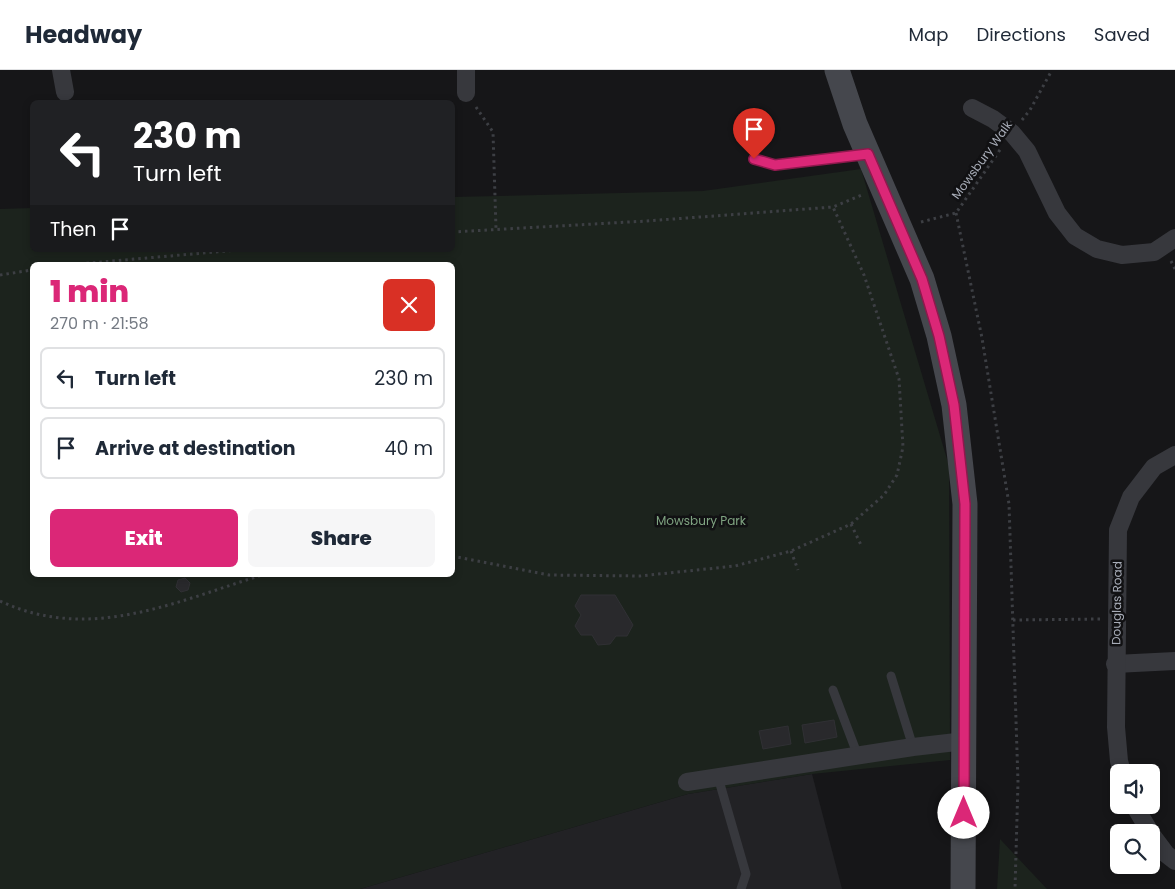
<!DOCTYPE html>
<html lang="en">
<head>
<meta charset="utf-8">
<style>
	:root { --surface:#fff; --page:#f6f6f7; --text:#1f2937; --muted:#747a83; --line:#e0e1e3; --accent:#db2777 }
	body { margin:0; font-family:Poppins,sans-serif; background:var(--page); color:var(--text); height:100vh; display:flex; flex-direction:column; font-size:19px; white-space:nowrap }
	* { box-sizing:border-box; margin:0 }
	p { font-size:16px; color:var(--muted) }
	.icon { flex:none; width:28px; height:28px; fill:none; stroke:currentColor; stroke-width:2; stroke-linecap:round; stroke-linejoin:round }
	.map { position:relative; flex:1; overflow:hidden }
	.details { position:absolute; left:30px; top:192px; width:425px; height:315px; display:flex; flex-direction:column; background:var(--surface); border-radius:8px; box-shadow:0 2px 8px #0003 }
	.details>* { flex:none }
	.hud { position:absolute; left:30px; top:30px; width:425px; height:152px; border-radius:8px; box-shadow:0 2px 8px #0003; background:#202124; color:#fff; overflow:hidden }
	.controls { position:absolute; left:1110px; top:694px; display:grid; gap:10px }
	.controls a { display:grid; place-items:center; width:50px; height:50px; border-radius:8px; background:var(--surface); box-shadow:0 2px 8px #0003; font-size:25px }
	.pin { position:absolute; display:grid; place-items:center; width:42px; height:42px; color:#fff; margin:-51px -21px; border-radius:50% 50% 50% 0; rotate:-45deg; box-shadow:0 0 5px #0007 }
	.pin .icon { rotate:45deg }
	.me { position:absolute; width:55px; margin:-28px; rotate:0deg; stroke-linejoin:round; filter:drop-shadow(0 0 4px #0008) }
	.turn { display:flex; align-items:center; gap:18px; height:105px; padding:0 20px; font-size:22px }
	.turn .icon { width:65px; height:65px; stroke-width:2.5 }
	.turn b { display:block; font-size:35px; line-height:42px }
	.then { display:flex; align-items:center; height:48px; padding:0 20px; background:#0003; gap:10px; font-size:19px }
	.round { display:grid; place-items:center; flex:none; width:52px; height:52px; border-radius:8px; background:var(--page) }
	.overview { display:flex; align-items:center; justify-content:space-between; height:85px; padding:0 20px }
	h1 { font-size:30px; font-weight:800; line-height:38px; color:var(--accent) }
	.primary-button { display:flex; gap:10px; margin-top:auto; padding:10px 20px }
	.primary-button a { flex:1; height:58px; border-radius:8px; background:var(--accent); color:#fff; font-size:20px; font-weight:800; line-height:58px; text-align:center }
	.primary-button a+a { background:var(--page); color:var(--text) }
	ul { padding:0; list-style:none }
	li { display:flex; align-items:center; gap:15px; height:62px; margin:0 10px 8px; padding:0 10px; border:2px solid var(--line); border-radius:8px }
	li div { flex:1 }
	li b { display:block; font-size:19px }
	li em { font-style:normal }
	header { display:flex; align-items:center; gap:30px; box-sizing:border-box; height:70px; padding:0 25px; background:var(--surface); border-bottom:1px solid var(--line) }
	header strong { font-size:24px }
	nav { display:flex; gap:28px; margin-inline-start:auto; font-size:18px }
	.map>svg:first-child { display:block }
	.built { fill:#222225 }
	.green { fill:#1c231d; fill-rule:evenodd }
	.building { fill:#29292c; stroke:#303034 }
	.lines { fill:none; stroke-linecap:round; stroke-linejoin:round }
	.path { stroke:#3d3f44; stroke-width:3; stroke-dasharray:2.5 4; stroke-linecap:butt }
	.service { stroke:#37383d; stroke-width:9 }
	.minor { stroke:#37383d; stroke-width:18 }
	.secondary { stroke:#45474d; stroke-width:25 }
	.route-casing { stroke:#8e194d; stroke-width:12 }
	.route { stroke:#db2777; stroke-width:9 }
	.labels { text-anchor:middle; stroke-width:5; stroke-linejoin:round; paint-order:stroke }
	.street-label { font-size:12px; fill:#a8adb8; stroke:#111113 }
	.park-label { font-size:12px; fill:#7fa381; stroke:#111113 }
</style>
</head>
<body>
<header>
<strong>Headway</strong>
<nav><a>Map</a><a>Directions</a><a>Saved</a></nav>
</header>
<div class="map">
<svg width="1175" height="819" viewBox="0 0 1175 819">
	<rect width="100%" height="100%" fill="#161618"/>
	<!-- built -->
	<path class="built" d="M812,704L842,819H360L688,724Z"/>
	<!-- green -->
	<g class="green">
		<path d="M861,99L949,396L950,690L812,704L688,724L360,819H0V139L32,138V180H452L453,127L703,121ZM32,195H452V505H32Z"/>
		<path d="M1000,769L1047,819H997Z"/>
	</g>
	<!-- building -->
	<g class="building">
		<path d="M185,508L190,513L188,520L181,522L176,517L178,510Z"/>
		<path d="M581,525H615L633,555L627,566H616L610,574L598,575L592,565H581L575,556L581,545L575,536Z"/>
		<path d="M834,650L837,667L805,673L802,655Z"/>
		<path d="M788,656L791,674L763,679L759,661Z"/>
	</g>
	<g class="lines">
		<!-- path -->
		<g class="path">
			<path d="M476,37L493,62L496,159"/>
			<path d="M1022,50L1030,40L1052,0"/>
			<path d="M956,143L982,268L1009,434L1018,712L1015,819"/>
			<path d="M921,152L956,143L1002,77"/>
			<path d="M452,162L647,151L833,137L862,125"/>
			<path d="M1171,191L1175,199"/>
			<path d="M67,195L238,180"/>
			<path d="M0,205L32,200"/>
			<path d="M851,454L861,475"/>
			<path d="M791,481L798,500"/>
			<path d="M452,486L549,505L640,506L735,496L791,481L851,454L884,425L897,405L903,377L899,309L864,205L833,137"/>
			<path d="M0,531C89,573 175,532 262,505"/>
			<path d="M1013,550L1101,549"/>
		</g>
		<!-- service -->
		<g class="service">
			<path d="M754,89L775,95L866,84"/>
			<path d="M891,606L913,677"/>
			<path d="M833,620L858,686"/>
			<path d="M718,707L746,804L741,819"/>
		</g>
		<!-- minor -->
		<g class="minor">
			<path d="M61,0L65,22"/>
			<path d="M466,0V23"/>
			<path d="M972,38L993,49L1012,63L1027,81L1057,143L1075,166L1097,179L1122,185L1154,182L1175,168"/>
			<path d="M1115,594L1175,591"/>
			<path d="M1122,702L1119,691L1116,657L1118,460L1131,427L1154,397L1175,385"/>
			<path d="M687,712L913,677L965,671"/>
			<path d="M1134,735L1150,762"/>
			<path d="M1151,764L1166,784L1175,791"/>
		</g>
		<!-- secondary -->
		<path class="secondary" d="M837,0L855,54L922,209L939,266L954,335L965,434L963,819"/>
	</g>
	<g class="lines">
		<!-- route casing -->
		<g class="route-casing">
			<path id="route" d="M754,89L775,95L868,84L922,209L939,266L954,335L965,434L964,743"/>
		</g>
		<!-- route -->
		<use href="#route" class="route"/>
	</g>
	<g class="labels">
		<!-- street labels -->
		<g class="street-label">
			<text transform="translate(982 90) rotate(-54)" y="4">Mowsbury Walk</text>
			<text transform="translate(1117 533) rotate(-89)" y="4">Douglas Road</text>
		</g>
		<!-- park labels -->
		<g class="park-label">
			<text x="701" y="455">Mowsbury Park</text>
		</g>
	</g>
</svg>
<div class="controls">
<a><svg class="icon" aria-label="sound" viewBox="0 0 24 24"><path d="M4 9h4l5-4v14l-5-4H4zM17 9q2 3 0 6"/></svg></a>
<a><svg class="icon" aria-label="search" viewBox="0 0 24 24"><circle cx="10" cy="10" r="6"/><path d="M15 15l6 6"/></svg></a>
</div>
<div class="pin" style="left:754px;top:89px;background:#d93025"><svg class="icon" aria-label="arrive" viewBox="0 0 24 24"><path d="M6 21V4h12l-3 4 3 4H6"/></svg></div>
<svg class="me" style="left:964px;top:743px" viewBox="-20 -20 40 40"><circle r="19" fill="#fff"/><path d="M0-13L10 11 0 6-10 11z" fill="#db2777"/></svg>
<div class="hud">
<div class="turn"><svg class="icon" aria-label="left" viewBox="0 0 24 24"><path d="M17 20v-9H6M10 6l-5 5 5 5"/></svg><div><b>230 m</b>Turn left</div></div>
<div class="then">Then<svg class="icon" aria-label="arrive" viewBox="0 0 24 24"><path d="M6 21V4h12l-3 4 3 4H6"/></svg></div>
</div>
<section class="details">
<div class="overview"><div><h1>1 min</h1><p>270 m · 21:58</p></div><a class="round" style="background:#d93025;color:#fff"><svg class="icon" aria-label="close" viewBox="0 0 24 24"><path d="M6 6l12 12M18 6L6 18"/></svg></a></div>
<ul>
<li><svg class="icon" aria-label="left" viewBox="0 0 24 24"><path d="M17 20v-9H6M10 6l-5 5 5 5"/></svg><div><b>Turn left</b></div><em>230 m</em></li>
<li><svg class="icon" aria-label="arrive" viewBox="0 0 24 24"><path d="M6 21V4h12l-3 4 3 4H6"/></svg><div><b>Arrive at destination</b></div><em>40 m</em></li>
</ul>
<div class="primary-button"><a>Exit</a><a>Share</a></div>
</section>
</div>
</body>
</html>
